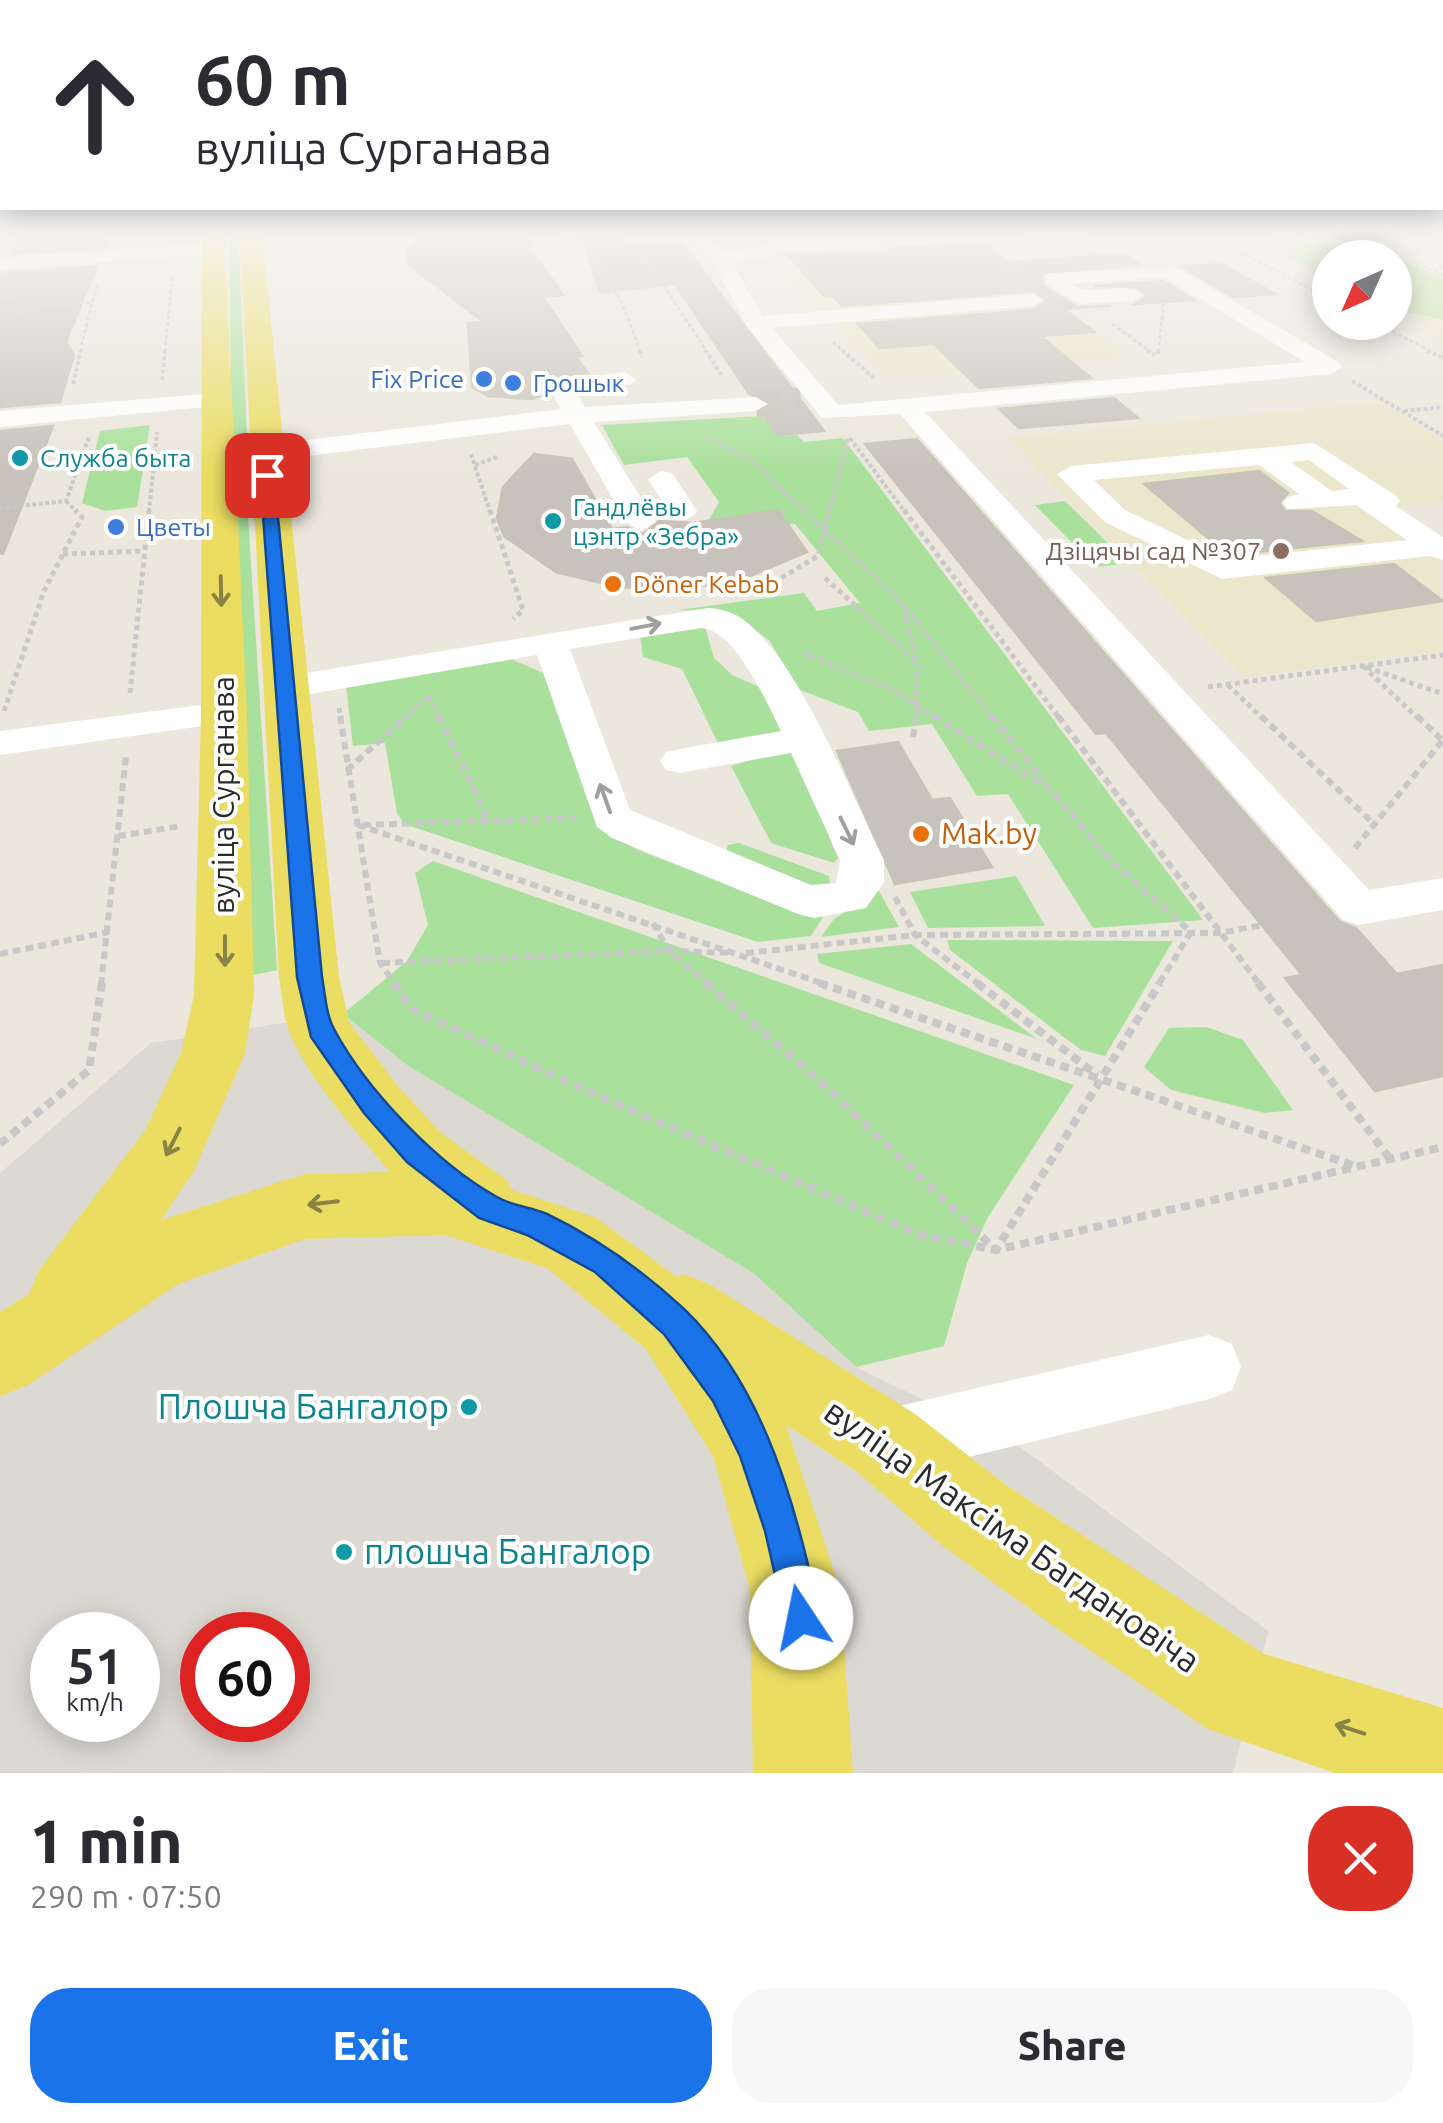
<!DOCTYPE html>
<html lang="en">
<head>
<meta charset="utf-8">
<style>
	:root { --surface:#fff; --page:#f7f7f7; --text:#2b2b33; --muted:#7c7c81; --accent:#1a73e8 }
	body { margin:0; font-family:Ubuntu,sans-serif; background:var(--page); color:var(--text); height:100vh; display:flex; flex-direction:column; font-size:38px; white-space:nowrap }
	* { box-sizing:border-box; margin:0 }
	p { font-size:32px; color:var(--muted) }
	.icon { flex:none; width:55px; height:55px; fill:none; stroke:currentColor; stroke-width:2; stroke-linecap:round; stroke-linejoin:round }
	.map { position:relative; height:1773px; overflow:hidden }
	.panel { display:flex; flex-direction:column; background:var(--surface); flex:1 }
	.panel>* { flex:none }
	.guide { position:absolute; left:0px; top:0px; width:1445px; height:210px; box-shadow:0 5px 25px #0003; background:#fff; color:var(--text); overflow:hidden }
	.needle { width:65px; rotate:225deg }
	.tools { position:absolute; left:1312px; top:240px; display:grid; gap:20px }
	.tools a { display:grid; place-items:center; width:100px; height:100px; border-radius:50%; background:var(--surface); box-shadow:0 5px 25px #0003; font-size:50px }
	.speed { position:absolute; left:30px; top:1612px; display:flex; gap:20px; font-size:50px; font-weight:700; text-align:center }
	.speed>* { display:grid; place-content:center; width:130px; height:130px; border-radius:50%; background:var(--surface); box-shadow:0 5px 25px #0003; line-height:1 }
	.speed small { font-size:25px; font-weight:400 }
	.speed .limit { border:15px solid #d22; background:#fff; color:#111 }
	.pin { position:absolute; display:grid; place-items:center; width:85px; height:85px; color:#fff; margin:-42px; border-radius:20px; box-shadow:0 5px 15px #0006 }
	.me { position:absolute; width:110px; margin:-55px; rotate:349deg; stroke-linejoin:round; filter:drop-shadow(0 0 8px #0008) }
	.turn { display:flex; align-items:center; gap:35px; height:210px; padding:0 30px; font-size:45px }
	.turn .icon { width:130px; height:130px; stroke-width:2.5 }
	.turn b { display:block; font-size:70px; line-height:85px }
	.round { display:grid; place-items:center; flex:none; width:105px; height:105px; border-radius:40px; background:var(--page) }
	.headline { display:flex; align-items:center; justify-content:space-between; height:170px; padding:0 30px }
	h1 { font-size:60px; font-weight:800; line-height:75px }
	.cta { display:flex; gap:20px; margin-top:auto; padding:20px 30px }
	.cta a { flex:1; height:115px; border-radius:40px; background:var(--accent); color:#fff; font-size:40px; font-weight:800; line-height:115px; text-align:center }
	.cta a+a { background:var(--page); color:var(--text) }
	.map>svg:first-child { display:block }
	.education { fill:#ece6cc }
	.green { fill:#a9e09b }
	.pitch { fill:#bae797 }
	.plaza { fill:#dcd9d3; fill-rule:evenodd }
	.building { fill:#c7c3bc; stroke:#c7c3b6; stroke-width:2.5 }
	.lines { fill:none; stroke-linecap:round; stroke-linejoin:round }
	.minor-tunnel { stroke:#c4c1b8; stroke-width:26; stroke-dasharray:26 12; stroke-linecap:butt }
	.path-far4 { stroke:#c8c8c8; stroke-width:2.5; stroke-dasharray:4 2.5; stroke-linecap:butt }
	.path-far3 { stroke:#c8c8c8; stroke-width:4; stroke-dasharray:4 2.5; stroke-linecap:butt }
	.path-far2 { stroke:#c8c8c8; stroke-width:5; stroke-dasharray:5 4; stroke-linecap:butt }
	.path-far1 { stroke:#c8c8c8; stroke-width:6; stroke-dasharray:8 5; stroke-linecap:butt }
	.path { stroke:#c8c8c8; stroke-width:8; stroke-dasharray:9 6; stroke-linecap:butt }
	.minor { fill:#fff; fill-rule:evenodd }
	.major { fill:#ebdc62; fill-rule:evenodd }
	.oneway { stroke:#8a8346 }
	.oneway2 { stroke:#9f9f9f }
	.route { fill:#1a73e8; stroke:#114b97; stroke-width:2.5 }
	.shop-dot { fill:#3f7fe0; stroke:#fff; stroke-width:4 }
	.culture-dot { fill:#0f9aa8; stroke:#fff; stroke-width:4 }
	.education-dot { fill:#8d6e63; stroke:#fff; stroke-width:4 }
	.food-dot { fill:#e8710a; stroke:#fff; stroke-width:4 }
	.labels { text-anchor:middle; stroke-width:8; stroke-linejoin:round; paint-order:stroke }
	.far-shop-label { font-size:25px; fill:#366cbe; stroke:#fff; text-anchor:start }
	.far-culture-label { font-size:25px; fill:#0d838f; stroke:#fff; text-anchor:start }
	.far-education-label { font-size:25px; fill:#785e54; stroke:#fff; text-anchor:end }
	.far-food-label { font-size:25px; fill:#c56008; stroke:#fff; text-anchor:start }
	.street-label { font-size:30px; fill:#2a2a2a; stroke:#fff }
	.food-label { font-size:30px; fill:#c56008; stroke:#fff; text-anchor:start }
	.near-culture-label { font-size:35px; fill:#0d838f; stroke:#fff; text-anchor:end }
	.near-street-label { font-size:35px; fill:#2a2a2a; stroke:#fff }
</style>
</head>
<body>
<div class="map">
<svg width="1443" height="1773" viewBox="0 0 1443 1773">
	<rect width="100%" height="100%" fill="#ebe7dc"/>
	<!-- education -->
	<g class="education">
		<path d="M1443,231V344L1395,319V258H1330V285L1249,242Z"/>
		<path d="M972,253L1034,284L1129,357L889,379L770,266Z"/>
		<path d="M1380,402L1443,440V502L1399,507L1443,538L1439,566L1443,650L1244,677L1007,438Z"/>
	</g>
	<!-- green -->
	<g class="green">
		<path d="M229,227H238L248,460L232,462Z"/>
		<path d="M763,416L777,436L797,435L804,442L843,438L1203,920L1093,928L1008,794L977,796L932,724L869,731L858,712L800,690L769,640L752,628L708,611L678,610L804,593L817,611L860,603L795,524L785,525L773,511L709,520L719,502L687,457L624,465L602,425Z"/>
		<path d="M150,425L137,507L105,511L82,503L100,431Z"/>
		<path d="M246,485L277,970L249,976L233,487Z"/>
		<path d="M1065,501L1128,563L1096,567L1035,505Z"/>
		<path d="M705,627L714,658L732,675L764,689L782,730L776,736L719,745L682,669L643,657L640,635Z"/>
		<path d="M511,659L543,673L607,833L638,850L802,913L823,917L811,936L758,942L404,824L397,813L385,743L353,746L346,685Z"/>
		<path d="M783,750L794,753L836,835L829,837L838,858L834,863L771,843L731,766Z"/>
		<path d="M739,843L829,876L830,885L818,889L726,852L728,845Z"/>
		<path d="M433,861L1074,1085L988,1217L967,1263L944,1346L856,1367L753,1273L408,1066L343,1014L407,961L428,925L415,873Z"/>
		<path d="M1016,876L1045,926L928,928L910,892Z"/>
		<path d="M879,891L899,927L821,937L834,919Z"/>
		<path d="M947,940L1173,941L1105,1056L1081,1050L950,950Z"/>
		<path d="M911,944L1037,1039L819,963L817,954Z"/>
		<path d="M1206,1027L1243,1040L1293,1110L1265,1113L1171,1090L1144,1067L1169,1028Z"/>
	</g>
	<!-- pitch -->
	<path class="pitch" d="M1323,242L1378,250L1443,278V320L1395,309V258H1330V278L1287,256L1288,248Z"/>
	<!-- plaza -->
	<path class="plaza" d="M343,1014L408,1066L753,1273L856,1367L1020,1447L1268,1631L1233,1773H0V1173L151,1043ZM52,1635H138V1720H52ZM202,1635H288V1720H202Z"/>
	<!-- building -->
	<g class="building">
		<path d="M39,227H112L104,247L10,254L24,230Z"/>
		<path d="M423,227H516L563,295L543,297L582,356L576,357L588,373L551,377L545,384L548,394L531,399L488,396L472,387L468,323L484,322L409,265L407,251Z"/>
		<path d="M579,227H615L622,241L630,244L682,243L824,431L777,435L762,412L772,403L749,394L675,284L600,292Z"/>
		<path d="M835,227H961L772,237L766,231Z"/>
		<path d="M985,244L1009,262L1123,254L1140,265L1042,273L1043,286L1077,307L1111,306L1064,309L1094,332L1041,336L1091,378L979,388L934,344L879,348L858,324L1033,310L1047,301L1035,291L842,306L832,295L824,296L788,255Z"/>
		<path d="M1222,264L1275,294L1233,297L1181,266Z"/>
		<path d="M97,266L66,342L74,355L60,402L0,407V274Z"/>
		<path d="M1163,281L1194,300L1135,304L1147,296L1137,287L1094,286Z"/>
		<path d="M1114,398L1138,418L1019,428L999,409Z"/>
		<path d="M53,426L3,554L0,553V431Z"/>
		<path d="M917,439L1340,922L1356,928L1397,974L1443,965V1076L1375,1091L1285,978L1302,975L1106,733L1096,734L865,444Z"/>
		<path d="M534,454L572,459L612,529L627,527L643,534L659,521L693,523L778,510L807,552L750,576L687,589L618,587L556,572L504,536L497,518L503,487Z"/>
		<path d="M1259,471L1288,493L1279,503L1285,511H1312L1362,541L1228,555L1144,484Z"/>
		<path d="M1394,564L1443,601L1316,621L1266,578Z"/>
		<path d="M898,742L932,800L950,798L992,867L895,884L837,751Z"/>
	</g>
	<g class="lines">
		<!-- minor-tunnel -->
		<path class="minor-tunnel" d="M756,404L801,400"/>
		<!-- path-far4 -->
		<g class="path-far4">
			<path d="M549,227C561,245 577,246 592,260C618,284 629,320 640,352"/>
			<path d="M1153,229L1176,227"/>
			<path d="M1443,234L1423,235L1413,262L1443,275"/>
			<path d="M1428,237L1443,243"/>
			<path d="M559,239L582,238"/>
			<path d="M1226,241L1256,227"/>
			<path d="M1181,245L1443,229"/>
			<path d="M1195,257L1222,243L1330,299"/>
			<path d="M646,258L707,352"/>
			<path d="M1000,260L1023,274"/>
			<path d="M1443,266L1438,267L1443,268"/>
			<path d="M601,292L617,293"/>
			<path d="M0,299L15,297"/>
			<path d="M0,317L17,316L21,308L92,302L98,284"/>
			<path d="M1375,322L1432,352"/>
			<path d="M1112,324L1151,352"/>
			<path d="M833,342L844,352"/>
			<path d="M80,352L92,302"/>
			<path d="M165,352L172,278"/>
			<path d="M1158,352L1164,302"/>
		</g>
		<!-- path-far3 -->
		<g class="path-far3">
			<path d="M639,350L642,357"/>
			<path d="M705,350L723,377"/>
			<path d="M842,350L876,380"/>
			<path d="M1147,350L1155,355"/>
			<path d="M1427,350L1443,358"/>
			<path d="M1158,354L1159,350"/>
			<path d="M162,380L165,350"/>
			<path d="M1352,381L1443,436"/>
			<path d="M73,384L81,350"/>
			<path d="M1404,411L1443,407"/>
			<path d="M705,437L747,457L806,512"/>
			<path d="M850,438L905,512"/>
			<path d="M471,454L490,512"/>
			<path d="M475,465L497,457"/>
			<path d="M66,501L77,512"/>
			<path d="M0,508L66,501L89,437"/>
			<path d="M149,512L157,432"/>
			<path d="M829,512L848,437"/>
		</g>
		<!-- path-far2 -->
		<g class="path-far2">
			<path d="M490,510L523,610L513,619"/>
			<path d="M803,510L901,601L917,661L916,719"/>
			<path d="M904,510L1060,719"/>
			<path d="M63,554L144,551"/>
			<path d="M825,578L916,661"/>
			<path d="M766,587L818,556L830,510"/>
			<path d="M905,607L994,719"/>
			<path d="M803,653L893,690L938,719"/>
			<path d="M1228,685L1263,719"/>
			<path d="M1208,687L1443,655"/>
			<path d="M130,693L149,510"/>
			<path d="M429,696L440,719"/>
			<path d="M339,708L341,719"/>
			<path d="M4,711L44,591L82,517L75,510"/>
			<path d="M404,719L430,695"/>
			<path d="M1419,719L1363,666L1443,694"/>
		</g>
		<!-- path-far1 -->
		<g class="path-far1">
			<path d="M340,716L380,963L396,985"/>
			<path d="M439,716L489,821"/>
			<path d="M934,716L1051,790L1105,855L1191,932L1158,985"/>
			<path d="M992,716L1044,781"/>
			<path d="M1058,716L1260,985"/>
			<path d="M1261,716L1374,824"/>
			<path d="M1417,716L1441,739"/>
			<path d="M913,737L917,716"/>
			<path d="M347,770L407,716"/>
			<path d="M358,825L827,985"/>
			<path d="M363,825L576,818"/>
			<path d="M118,836L181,826"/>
			<path d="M1355,848L1443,740"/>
			<path d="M895,897L915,935L980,985"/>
			<path d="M653,923L669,951L709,985"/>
			<path d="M746,953L915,935L1220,933L1263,925"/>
			<path d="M0,954L109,932"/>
			<path d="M382,963L669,951L734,953"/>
			<path d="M101,985L126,756"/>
		</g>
		<!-- path -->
		<g class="path">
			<path d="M394,983L412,1009L585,1090L918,1234L996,1250L1443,1147"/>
			<path d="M706,983L831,1091L996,1250L1160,983"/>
			<path d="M819,983L1355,1166"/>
			<path d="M977,983L1097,1075"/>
			<path d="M1258,983L1390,1159"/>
			<path d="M0,1144L89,1070L102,983"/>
		</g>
		<!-- minor -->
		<g class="minor">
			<path d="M619,227L695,228L725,251L757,248L766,241L1031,227H1136L1127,232L777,252L768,259L732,262L762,316L1033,294L1043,300L1033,306L772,328L838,405L1305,362L1164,277L1072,284C1093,299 1124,279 1143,295L1133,301L1079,304L1045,283V275L1052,273L1175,267L1338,362L1342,367L1330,374L925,412L1369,890L1443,878V910L1359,925L1343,920L900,414L822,418L748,328L712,260L690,239L631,240L625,239Z"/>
			<path d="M213,243L220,245V253L0,270V258Z"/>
			<path d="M624,372L636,379L632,384L576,392L585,407L756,397L768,404L756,411L594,422L656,522L641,531L626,522L570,424L266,461L252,453L266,445L561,409L548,386L551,381Z"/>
			<path d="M216,393L225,395L228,400L225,405L0,427V411Z"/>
			<path d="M1314,443L1395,495L1400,501L1396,506L1443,537V560L1430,556L1222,579L1105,522L1057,474L1071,466ZM1309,460L1349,489L1332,491L1291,462ZM1259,465L1299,494L1288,497L1283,503L1288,509L1356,505L1407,540L1227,559L1125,510L1094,480Z"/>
			<path d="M662,471L672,473L697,511L692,517L682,520L672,517L648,479Z"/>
			<path d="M708,608C724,609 738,614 750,625C805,674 850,793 884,860V882L866,908L814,918L798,914L612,838L597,827L537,655L287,698L274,695L269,687L274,679L287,676ZM701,628C735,629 767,703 781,731L680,749L666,752L660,761L666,770L680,773L791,753L840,860L836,883L811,885L630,810L570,649Z"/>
			<path d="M224,702L237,705L243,713L237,721L0,755V731Z"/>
			<path d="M1209,1335L1232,1344L1241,1367L1232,1390L1209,1399L886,1477L862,1467L852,1443L862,1419L886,1409Z"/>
		</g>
		<!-- major -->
		<path class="major" d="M202,227H224L247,713L254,995L245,1053L194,1171L161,1220L305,1174L390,1172C358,1133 307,1078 289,1031C283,1015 282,994 279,977L239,227H261L339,977L349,1022L397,1085L441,1133L508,1181L512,1190L595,1217L677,1277L684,1274L711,1285L915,1414L1006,1485L1264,1654L1443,1708V1773H1335L1208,1729L1058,1629L944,1547L857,1472L786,1425L840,1590L853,1773H753L750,1590L713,1456L645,1348L547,1268L445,1235L305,1239L178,1284L28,1385L0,1396V1312L29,1294L39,1270L146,1129L181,1053L194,995L201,713Z"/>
	</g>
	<!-- one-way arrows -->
	<defs><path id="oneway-shaft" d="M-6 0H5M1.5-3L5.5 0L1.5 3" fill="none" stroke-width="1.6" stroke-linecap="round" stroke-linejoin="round" transform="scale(2.5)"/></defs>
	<g class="oneway">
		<use href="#oneway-shaft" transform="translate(221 591) rotate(89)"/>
		<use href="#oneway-shaft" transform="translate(225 951) rotate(90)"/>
		<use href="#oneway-shaft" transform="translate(173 1142) rotate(117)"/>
		<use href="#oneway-shaft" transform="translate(323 1203) rotate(173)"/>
		<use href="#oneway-shaft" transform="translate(1350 1729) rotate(-162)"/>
	</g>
	<g class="oneway2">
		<use href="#oneway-shaft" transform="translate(646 626) rotate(-11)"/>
		<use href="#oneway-shaft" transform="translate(605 798) rotate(-110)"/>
		<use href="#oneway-shaft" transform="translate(847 831) rotate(64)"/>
	</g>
	<!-- sky -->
	<linearGradient id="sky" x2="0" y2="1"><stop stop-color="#79b7e8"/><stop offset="0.48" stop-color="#f6f4ef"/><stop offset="1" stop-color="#f6f4ef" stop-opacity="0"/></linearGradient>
	<rect width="1443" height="475" fill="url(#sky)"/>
	<!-- route -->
	<path class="route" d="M267,471L274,475L322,977C325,993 326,1015 334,1029C366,1089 437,1164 497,1197C512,1206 531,1207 547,1214C599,1239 642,1270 684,1309C766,1388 797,1511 820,1618L815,1632L801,1637L788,1632L765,1531L740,1456L713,1401L664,1334L595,1272L527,1235L479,1218L407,1162L364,1113L311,1037L297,977L260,475Z"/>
	<!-- markers -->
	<g class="shop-dot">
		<circle cx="484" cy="379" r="10"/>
		<circle cx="513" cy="383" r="10"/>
		<circle cx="116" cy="527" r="10"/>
	</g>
	<g class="culture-dot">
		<circle cx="20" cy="458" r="10"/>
		<circle cx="553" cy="521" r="10"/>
		<circle cx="469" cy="1407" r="10"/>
		<circle cx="344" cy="1552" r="10"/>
	</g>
	<circle class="education-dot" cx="1281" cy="551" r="10"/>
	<g class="food-dot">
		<circle cx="613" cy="584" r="10"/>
		<circle cx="921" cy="834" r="10"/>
	</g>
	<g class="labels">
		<!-- far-shop labels -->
		<g class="far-shop-label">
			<text x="464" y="388" text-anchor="end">Fix Price</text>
			<text x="533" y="392">Грошык</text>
			<text x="136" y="536">Цветы</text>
		</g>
		<!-- far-culture labels -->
		<g class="far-culture-label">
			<text x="40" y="467">Служба быта</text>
			<text x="573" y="516">Гандлёвы<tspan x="573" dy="29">цэнтр «Зебра»</tspan></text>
		</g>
		<!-- far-education labels -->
		<g class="far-education-label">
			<text x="1261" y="560">Дзіцячы сад №307</text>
		</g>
		<!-- far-food labels -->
		<g class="far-food-label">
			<text x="633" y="593">Döner Kebab</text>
		</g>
		<!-- street labels -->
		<g class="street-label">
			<text transform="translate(224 795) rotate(-90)" y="10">вуліца Сурганава</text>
		</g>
		<!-- food labels -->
		<g class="food-label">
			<text x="941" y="844">Mak.by</text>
		</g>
		<!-- near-culture labels -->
		<g class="near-culture-label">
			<text x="449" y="1419">Плошча Бангалор</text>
			<text x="364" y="1564" text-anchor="start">плошча Бангалор</text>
		</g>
		<!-- near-street labels -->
		<g class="near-street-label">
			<text transform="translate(1012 1536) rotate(35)" y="12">вуліца Максіма Багдановіча</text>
		</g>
	</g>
</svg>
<div class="tools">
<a><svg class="needle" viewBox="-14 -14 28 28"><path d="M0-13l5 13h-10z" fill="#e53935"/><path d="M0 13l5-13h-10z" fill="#7c7c81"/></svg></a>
</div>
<div class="speed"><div>51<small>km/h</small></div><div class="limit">60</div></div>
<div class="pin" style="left:267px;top:475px;background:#d93025"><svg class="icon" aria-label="arrive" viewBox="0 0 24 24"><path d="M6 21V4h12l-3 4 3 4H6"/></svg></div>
<svg class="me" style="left:801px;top:1618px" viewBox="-20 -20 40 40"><circle r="19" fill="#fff"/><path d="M0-13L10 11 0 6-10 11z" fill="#1a73e8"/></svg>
<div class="guide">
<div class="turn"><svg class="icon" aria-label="ahead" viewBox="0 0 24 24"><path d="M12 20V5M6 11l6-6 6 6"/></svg><div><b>60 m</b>вуліца Сурганава</div></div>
</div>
</div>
<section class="panel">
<div class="headline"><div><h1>1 min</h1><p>290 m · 07:50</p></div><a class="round" style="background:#d93025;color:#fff"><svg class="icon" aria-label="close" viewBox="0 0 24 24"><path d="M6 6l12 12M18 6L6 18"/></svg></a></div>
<div class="cta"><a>Exit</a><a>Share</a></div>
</section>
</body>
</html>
